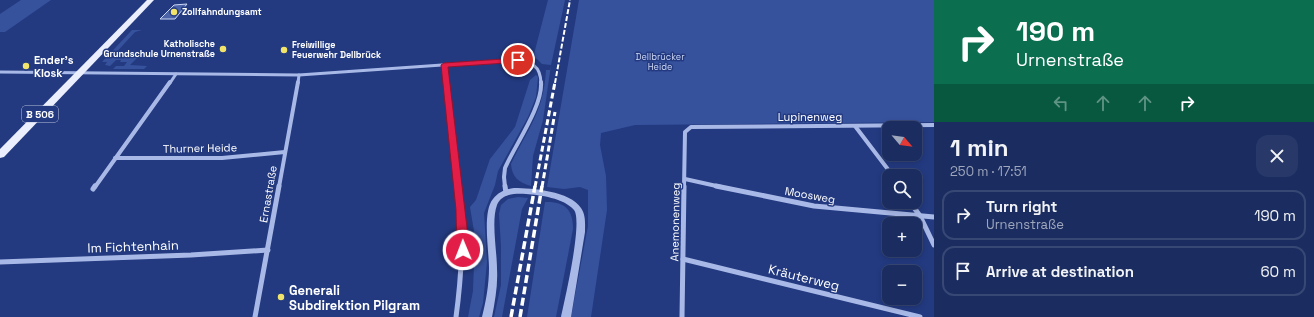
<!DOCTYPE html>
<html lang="en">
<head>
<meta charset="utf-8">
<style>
	:root { --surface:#1a2c60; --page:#273869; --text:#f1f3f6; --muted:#9fa7bd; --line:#384875 }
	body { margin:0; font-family:"Space Grotesk",sans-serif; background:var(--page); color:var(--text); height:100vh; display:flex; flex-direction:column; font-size:15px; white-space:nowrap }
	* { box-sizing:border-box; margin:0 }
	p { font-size:13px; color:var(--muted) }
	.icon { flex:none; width:22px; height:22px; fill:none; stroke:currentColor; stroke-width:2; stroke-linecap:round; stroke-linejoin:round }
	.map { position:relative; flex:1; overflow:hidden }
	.panel { display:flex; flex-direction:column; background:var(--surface); width:380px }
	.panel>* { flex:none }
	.banner { background:#0b6e4f; color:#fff; overflow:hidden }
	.needle { width:26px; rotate:119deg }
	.controls { position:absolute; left:882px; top:121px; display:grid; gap:8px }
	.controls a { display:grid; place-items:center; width:40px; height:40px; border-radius:8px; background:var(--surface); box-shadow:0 2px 6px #0003,0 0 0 1px var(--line); font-size:20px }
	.pin { position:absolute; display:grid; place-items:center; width:34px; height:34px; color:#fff; margin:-17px; border:2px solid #fff; border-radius:50%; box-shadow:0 1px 4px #0007 }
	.me { position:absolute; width:44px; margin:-22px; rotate:359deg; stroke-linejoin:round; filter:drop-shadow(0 0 3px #0008) }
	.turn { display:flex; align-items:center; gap:14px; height:84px; padding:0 16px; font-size:18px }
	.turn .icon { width:52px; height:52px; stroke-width:2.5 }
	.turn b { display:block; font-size:28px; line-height:34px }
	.lanes { display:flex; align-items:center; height:38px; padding:0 16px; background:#0003; justify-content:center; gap:20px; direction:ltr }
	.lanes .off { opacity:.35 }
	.round { display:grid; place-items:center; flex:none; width:42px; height:42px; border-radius:12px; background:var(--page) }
	.headline { display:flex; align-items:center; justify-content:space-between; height:68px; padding:0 16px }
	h1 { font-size:24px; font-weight:800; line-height:30px }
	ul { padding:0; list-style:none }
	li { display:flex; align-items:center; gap:12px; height:50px; margin:0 8px 6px; padding:0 8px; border:2px solid var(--line); border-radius:12px }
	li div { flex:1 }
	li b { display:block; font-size:15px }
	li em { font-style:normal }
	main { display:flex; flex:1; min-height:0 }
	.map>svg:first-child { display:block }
	.green { fill:#37529d }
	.building { fill:#4b63a9; stroke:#ccd7f5 }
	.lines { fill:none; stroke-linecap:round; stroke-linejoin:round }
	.minor-far2 { stroke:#a9b9e7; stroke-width:3 }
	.minor-far1 { stroke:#a9b9e7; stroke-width:4 }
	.minor { stroke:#a9b9e7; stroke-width:5 }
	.tertiary { fill:#a9b9e7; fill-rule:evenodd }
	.primary { fill:#eaeefd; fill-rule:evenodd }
	.rail-far2 { stroke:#fff; stroke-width:2; stroke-dasharray:5 2; stroke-linecap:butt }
	.rail-far1 { stroke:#fff; stroke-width:3; stroke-dasharray:6 3; stroke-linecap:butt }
	.rail { stroke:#fff; stroke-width:3.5; stroke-dasharray:8 3.5; stroke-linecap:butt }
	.route { fill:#e11d48; stroke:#92132f }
	.poi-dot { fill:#f2e46b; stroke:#233a80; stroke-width:1.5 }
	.labels { text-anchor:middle; stroke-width:3; stroke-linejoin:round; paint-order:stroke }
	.far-poi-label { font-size:9px; font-weight:bold; fill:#fff; stroke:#233a80; text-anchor:start }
	.far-park-label { font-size:9px; fill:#ccd7f5; stroke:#233a80 }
	.shield { fill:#233a80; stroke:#bdc4d9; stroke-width:1 }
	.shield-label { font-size:10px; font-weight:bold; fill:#fff }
	.poi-label { font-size:11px; font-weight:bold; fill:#fff; stroke:#233a80; text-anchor:start }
	.street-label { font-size:11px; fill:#fff; stroke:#233a80 }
	.near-street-label { font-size:13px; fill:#fff; stroke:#233a80 }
	.near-poi-label { font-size:13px; font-weight:bold; fill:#fff; stroke:#233a80; text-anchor:start }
</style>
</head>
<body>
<main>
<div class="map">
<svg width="934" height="317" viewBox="0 0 934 317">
	<rect width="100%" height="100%" fill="#233a80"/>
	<!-- green -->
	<g class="green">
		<path d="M21,0H51L5,32H0V14Z"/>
		<path d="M548,0H565L551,65L543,120L533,156L531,186C518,182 512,177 511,164C528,129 544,111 546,70H550L551,65L542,64L537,59L533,58Z"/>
		<path d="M579,0H934V122L635,125L601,133L600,145L606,176L607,210L591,317H571L588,226V190L580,187L564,189L547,187Z"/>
		<path d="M132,30H142L135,32L111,58H137L130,65L147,66L144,69H113L116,66H124L127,62H120L121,60H116L110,66L105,65L107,62H102Z"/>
		<path d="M536,75L538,77L536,97L528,117L498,171L495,185L484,213L487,262L483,303L479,317H468L473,291L475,237L470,207L476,200L490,159L515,127L530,80Z"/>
		<path d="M518,197L528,198L522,209L502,317H494L501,285V246L499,214L501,205L508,199Z"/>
		<path d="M545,202C565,201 573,210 573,229L556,317H527Z"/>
	</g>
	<!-- building -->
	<path class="building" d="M187,4L175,19H160L174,5Z"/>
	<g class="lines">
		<!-- minor-far2 -->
		<g class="minor-far2">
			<path d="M444,65L446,83"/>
			<path d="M0,72L299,75L512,60C529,63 540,62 541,83"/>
			<path d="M170,83L176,74"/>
			<path d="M298,83L299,75"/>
		</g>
		<!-- minor-far1 -->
		<g class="minor-far1">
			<path d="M446,82L459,187"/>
			<path d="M855,126L893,176"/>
			<path d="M115,158H222L285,152"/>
			<path d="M685,179L721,187"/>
			<path d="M95,187L170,82"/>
			<path d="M279,187L298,82"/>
			<path d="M505,187L504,177L505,168C515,145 543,106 541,82"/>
			<path d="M684,187L685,132L691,127L934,125"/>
		</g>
		<!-- minor -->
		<g class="minor">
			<path d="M505,186L506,193"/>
			<path d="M716,186L814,206L934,217"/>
			<path d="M93,189L95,186"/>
			<path d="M910,202L920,216L934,245"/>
			<path d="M683,259L920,317"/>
			<path d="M0,262L191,255L268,250"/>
			<path d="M255,317L279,186"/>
			<path d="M456,317C462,273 464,230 459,186"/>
			<path d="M682,317L684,186"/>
		</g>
		<!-- tertiary -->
		<path class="tertiary" d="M514,188C532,188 570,191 581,208C586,215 585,224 585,232L571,317H561C565,299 583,221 574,210C564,198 540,195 526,194C515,193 501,194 497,205C491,221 497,251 497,269C498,285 495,301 492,317H482C486,301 489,285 489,268C489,251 482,212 493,199C498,192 506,189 514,188Z"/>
		<!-- primary -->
		<path class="primary" d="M147,0H154L4,157L0,158V149Z"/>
		<!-- rail-far2 -->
		<path class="rail-far2" d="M555,83L570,0"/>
		<!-- rail-far1 -->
		<g class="rail-far1">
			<path d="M535,187L555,82"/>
			<path d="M542,187L555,112"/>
		</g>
		<!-- rail -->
		<g class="rail">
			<path d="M511,317L535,186"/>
			<path d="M520,317L542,186"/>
		</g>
	</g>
	<!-- route -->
	<path class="route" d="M518,58L521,59V62L448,67L468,236V250L467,253L463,254L459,253C457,248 456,218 456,210C451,162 446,113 441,65L444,63Z"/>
	<!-- markers -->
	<g class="poi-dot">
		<circle cx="174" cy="12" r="4"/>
		<circle cx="223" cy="49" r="4"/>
		<circle cx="284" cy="50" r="4"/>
		<circle cx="26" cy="66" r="4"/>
		<circle cx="281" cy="297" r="4"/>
	</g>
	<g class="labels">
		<!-- far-poi labels -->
		<g class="far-poi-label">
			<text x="182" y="15">Zollfahndungsamt</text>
			<text x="215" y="47" text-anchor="end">Katholische<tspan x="215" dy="10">Grundschule Urnenstraße</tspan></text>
			<text x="292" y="48">Freiwillige<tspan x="292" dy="10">Feuerwehr Dellbrück</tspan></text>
		</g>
		<!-- far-park labels -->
		<g class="far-park-label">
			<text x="660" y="60">Dellbrücker<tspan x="660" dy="10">Heide</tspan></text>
		</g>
		<!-- shield labels -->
		<rect class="shield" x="22" y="106" width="36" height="16" rx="3"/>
		<g class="shield-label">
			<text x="40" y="118">B 506</text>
		</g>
		<!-- poi labels -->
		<g class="poi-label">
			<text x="34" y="64">Ender's<tspan x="34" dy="13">Kiosk</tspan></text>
		</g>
		<!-- street labels -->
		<g class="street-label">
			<text x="810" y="121">Lupinenweg</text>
			<text transform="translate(200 148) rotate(-1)" y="4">Thurner Heide</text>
			<text transform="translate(268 194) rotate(-80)" y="4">Ernastraße</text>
			<text transform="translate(810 195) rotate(10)" y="4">Moosweg</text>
			<text transform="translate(675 222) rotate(-89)" y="4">Anemonenweg</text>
		</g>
		<!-- near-street labels -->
		<g class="near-street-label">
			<text transform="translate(133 246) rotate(-2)" y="5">Im Fichtenhain</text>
			<text transform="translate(804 277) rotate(14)" y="5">Kräuterweg</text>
		</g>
		<!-- near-poi labels -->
		<g class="near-poi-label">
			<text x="289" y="295">Generali<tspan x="289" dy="15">Subdirektion Pilgram</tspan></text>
		</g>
	</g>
</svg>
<div class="controls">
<a><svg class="needle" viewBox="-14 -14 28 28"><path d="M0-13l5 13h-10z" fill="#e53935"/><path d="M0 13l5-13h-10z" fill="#9fa7bd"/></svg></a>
<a><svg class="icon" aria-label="search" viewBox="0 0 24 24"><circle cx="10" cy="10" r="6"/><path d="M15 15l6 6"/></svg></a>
<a>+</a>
<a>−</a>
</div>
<div class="pin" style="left:518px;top:60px;background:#d93025"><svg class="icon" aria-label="arrive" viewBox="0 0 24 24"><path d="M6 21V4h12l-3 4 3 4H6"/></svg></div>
<svg class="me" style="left:463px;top:250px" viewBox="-20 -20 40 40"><circle r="17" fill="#e11d48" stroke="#fff" stroke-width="3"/><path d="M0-11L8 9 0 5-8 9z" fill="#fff"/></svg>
</div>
<section class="panel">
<div class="banner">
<div class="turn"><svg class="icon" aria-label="right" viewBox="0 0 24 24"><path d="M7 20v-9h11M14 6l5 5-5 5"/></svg><div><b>190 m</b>Urnenstraße</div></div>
<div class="lanes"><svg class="icon off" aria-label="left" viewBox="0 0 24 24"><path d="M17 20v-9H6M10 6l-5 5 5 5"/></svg><svg class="icon off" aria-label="ahead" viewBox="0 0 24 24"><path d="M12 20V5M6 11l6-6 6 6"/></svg><svg class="icon off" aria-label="ahead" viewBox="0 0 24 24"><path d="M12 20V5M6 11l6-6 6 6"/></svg><svg class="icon" aria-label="right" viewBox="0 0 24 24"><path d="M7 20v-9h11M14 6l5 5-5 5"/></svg></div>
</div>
<div class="headline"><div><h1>1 min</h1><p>250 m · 17:51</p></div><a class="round"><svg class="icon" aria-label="close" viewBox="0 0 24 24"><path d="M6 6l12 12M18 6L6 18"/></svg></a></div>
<ul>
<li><svg class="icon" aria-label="right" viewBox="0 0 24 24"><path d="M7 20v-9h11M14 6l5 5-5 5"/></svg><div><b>Turn right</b><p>Urnenstraße</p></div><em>190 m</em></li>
<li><svg class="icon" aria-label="arrive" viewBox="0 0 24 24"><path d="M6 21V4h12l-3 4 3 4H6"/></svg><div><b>Arrive at destination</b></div><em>60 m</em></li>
</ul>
</section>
</main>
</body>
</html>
